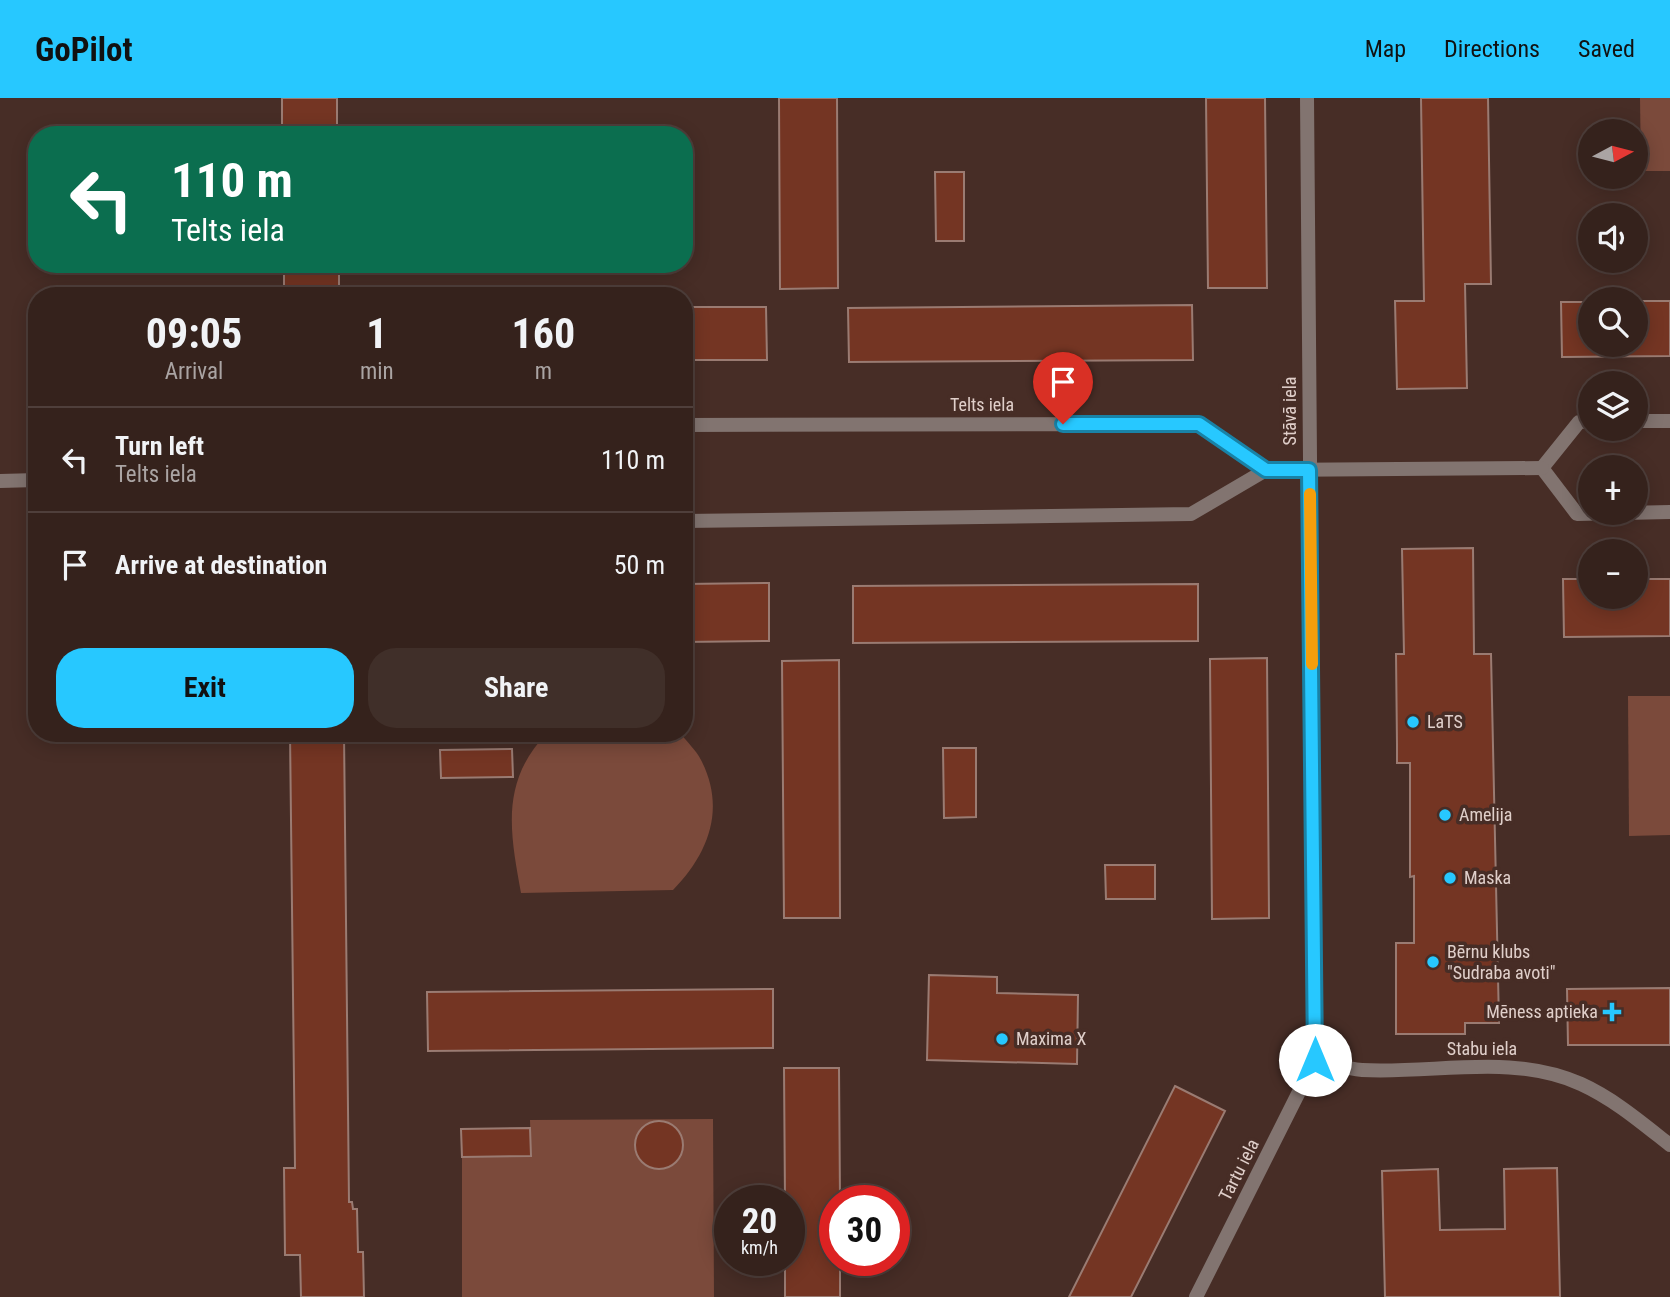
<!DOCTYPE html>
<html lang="en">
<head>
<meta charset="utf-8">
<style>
	:root { --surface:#35221c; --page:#402f29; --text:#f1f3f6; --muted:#aaa4a3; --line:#4f3f3b; --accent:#27c8ff }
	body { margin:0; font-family:"Roboto Condensed",sans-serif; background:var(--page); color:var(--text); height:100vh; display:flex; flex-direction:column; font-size:26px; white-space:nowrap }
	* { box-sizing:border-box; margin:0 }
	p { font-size:23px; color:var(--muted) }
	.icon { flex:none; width:38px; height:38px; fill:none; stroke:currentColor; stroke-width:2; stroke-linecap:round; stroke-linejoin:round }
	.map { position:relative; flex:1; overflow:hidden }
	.panel { position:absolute; left:28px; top:189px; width:665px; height:455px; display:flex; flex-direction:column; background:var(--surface); border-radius:28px; box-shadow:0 4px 18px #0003,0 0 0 2px var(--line) }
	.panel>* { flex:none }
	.banner { position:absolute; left:28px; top:28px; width:665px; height:147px; border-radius:28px; box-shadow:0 4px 18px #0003,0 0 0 2px var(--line); background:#0b6e4f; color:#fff; overflow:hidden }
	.needle { width:46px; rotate:83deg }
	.buttons { position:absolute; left:1578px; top:21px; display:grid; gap:14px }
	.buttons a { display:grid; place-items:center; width:70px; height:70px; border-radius:50%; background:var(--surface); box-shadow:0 4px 18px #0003,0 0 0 2px var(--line); font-size:35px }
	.speed { position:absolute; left:714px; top:1087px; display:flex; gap:14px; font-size:35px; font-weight:700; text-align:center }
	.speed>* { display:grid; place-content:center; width:91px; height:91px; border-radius:50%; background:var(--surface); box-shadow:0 4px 18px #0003,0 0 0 2px var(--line); line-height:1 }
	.speed small { font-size:18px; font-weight:400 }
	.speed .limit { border:10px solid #d22; background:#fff; color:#111 }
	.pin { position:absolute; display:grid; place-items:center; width:60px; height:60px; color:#fff; margin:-72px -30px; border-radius:50% 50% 50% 0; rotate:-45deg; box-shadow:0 0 7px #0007 }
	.pin .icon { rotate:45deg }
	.me { position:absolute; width:77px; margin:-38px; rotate:0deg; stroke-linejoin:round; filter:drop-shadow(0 0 5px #0008) }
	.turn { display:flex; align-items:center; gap:24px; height:147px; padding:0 28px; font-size:32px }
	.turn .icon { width:91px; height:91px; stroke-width:2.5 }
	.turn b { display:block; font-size:49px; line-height:60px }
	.eta { display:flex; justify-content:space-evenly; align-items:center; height:119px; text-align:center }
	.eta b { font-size:42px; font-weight:700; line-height:49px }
	.cta { display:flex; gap:14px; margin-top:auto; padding:14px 28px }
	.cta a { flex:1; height:80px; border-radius:28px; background:var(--accent); color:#111; font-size:28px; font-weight:700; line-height:80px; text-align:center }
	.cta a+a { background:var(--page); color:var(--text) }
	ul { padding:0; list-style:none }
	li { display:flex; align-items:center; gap:21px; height:105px; padding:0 28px; border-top:2px solid var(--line) }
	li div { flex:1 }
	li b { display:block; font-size:26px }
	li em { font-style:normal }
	header { display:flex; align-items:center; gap:42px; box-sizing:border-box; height:98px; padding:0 35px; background:var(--accent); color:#111 }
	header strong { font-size:33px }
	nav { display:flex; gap:38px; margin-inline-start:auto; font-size:24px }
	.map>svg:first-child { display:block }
	.green { fill:#7b4a3b }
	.building { fill:#743523; stroke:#9a7b72; stroke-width:2 }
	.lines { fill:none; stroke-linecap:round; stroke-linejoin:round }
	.minor { stroke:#827470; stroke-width:14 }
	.route-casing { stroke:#1982a6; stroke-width:18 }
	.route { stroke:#27c8ff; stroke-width:12 }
	.slow { stroke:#f59e0b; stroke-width:12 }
	.poi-dot { fill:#27c8ff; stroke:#472d26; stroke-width:2.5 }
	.labels { text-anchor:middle; stroke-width:7; stroke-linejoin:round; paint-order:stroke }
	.street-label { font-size:18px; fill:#e0cfca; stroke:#472d26 }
	.poi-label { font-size:18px; fill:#e0cfca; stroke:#472d26; text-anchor:start }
</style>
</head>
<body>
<header>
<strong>GoPilot</strong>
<nav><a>Map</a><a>Directions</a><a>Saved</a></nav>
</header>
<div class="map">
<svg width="1670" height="1199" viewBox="0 0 1670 1199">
	<rect width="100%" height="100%" fill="#472d26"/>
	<!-- green -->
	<g class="green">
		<path d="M1640,0H1670V73H1641Z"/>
		<path d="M1628,598H1670V737L1629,738Z"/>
		<path d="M547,635H680C687,644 696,652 701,662C726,710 709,755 673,792L521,795C510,734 500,684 547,635Z"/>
		<path d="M713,1021L714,1199H462V1059L531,1058L530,1022Z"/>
	</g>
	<!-- building -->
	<g class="building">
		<rect x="282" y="0" width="55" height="37"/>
		<path d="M779,0H837L838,190L780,191Z"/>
		<path d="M1206,0H1265L1267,190H1208Z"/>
		<path d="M1421,0H1488L1491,186H1465L1467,290L1397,291L1395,203H1424Z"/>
		<path d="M935,74H964V143H936Z"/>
		<rect x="284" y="166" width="55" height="32"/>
		<path d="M1636,203H1670V258L1562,259L1561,204H1591V247H1636Z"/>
		<path d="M1192,207L1193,262L849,264L848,210Z"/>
		<path d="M684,209H766L767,262H684Z"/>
		<path d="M1473,450L1474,556H1491L1499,925H1465V936H1396V845H1414V778L1410,779V665H1397V646L1396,556H1404L1402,451Z"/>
		<path d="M1563,481H1591V499H1636V481H1670V538L1564,539Z"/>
		<path d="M769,485V543L684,544V486Z"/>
		<path d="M1198,486V543L853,545V488Z"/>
		<path d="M1267,560L1269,820L1212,821L1210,561Z"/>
		<path d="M839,562L840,820H784L782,563Z"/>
		<path d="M290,635H344L349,1104H352L353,1111H357L358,1154H363L364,1199H301L300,1157H285L284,1070H295Z"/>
		<path d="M943,650H976V719L944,720Z"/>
		<path d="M512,651L513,679L441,680L440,652Z"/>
		<path d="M1105,767H1155V801H1106Z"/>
		<path d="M929,877L997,879V895L1078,897L1077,966L927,962Z"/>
		<path d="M1670,890V947H1568L1567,891Z"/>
		<path d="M773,891V950L428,953L427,894Z"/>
		<path d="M784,970H839L840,1102H835V1162H840V1199H785V1162H789V1102H785Z"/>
		<path d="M1175,988L1225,1013L1131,1199H1069Z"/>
		<circle cx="659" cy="1047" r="24"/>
		<path d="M530,1030L531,1058L462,1059L461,1031Z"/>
		<path d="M1557,1070L1560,1199H1385L1382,1073L1438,1071L1440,1132L1505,1131L1504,1071Z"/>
	</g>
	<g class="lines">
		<!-- minor -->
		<g class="minor">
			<path d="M1636,323H1670"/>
			<path d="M684,327L1199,326L1266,372"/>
			<path d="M1542,370L1577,416L1670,414"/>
			<path d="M1542,370L1579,324L1591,323"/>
			<path d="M0,383L37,382"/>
			<path d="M684,423L1191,416L1266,372L1542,370"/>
			<path d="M1315,962C1330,965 1347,971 1362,972C1436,976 1512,955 1581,986C1614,1001 1642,1025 1670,1047"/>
			<path d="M1196,1199L1315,962L1307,0"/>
		</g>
	</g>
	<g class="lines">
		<!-- route casing -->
		<g class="route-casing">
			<path id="route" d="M1063,326H1199L1266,372H1309L1315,962"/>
		</g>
		<!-- route -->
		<use href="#route" class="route"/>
		<!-- slow -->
		<path class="slow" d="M1310,396L1312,566"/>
	</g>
	<!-- markers -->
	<g class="poi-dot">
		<circle cx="1413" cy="624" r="7"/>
		<circle cx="1445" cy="717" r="7"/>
		<circle cx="1450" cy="780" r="7"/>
		<circle cx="1433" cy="864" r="7"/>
		<path d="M1608.5 903.5h7v7h7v7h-7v7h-7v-7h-7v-7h7z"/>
		<circle cx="1002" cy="941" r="7"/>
	</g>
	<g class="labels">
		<!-- street labels -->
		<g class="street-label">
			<text x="982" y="313">Telts iela</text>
			<text transform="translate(1290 313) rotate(-90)" y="6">Stāvā iela</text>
			<text x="1482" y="957">Stabu iela</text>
			<text transform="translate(1239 1072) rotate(-63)" y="6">Tartu iela</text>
		</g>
		<!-- poi labels -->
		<g class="poi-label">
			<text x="1427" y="630">LaTS</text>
			<text x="1459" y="723">Amelija</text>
			<text x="1464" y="786">Maska</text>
			<text x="1447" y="860">Bērnu klubs<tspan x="1447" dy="21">"Sudraba avoti"</tspan></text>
			<text x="1598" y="920" text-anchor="end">Mēness aptieka</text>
			<text x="1016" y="947">Maxima X</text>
		</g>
	</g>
</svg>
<div class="buttons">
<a><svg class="needle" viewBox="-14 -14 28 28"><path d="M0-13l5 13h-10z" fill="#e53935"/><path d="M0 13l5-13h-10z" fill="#aaa4a3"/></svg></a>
<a><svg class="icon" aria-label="sound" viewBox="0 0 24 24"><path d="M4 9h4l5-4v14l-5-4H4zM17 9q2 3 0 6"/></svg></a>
<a><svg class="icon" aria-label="search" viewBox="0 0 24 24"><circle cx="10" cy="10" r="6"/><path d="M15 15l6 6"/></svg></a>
<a><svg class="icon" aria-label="layers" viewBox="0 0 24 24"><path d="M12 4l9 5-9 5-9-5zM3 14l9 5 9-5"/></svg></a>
<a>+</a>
<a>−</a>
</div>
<div class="speed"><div>20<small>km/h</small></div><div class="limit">30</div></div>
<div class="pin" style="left:1063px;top:326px;background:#d93025"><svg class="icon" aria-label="arrive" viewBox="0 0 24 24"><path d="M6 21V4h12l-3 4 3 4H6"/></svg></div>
<svg class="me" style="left:1315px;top:962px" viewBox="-20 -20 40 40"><circle r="19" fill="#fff"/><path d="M0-13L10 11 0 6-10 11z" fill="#27c8ff"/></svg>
<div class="banner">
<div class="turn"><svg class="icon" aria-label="left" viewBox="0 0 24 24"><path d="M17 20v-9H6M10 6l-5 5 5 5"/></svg><div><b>110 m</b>Telts iela</div></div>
</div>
<section class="panel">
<div class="eta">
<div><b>09:05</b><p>Arrival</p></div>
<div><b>1</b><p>min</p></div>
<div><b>160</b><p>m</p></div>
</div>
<ul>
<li><svg class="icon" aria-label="left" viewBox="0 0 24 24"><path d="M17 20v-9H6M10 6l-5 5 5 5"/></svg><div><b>Turn left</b><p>Telts iela</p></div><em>110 m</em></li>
<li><svg class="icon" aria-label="arrive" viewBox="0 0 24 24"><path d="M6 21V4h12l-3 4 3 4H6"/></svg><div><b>Arrive at destination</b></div><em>50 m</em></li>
</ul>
<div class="cta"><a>Exit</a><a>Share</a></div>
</section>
</div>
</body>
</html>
